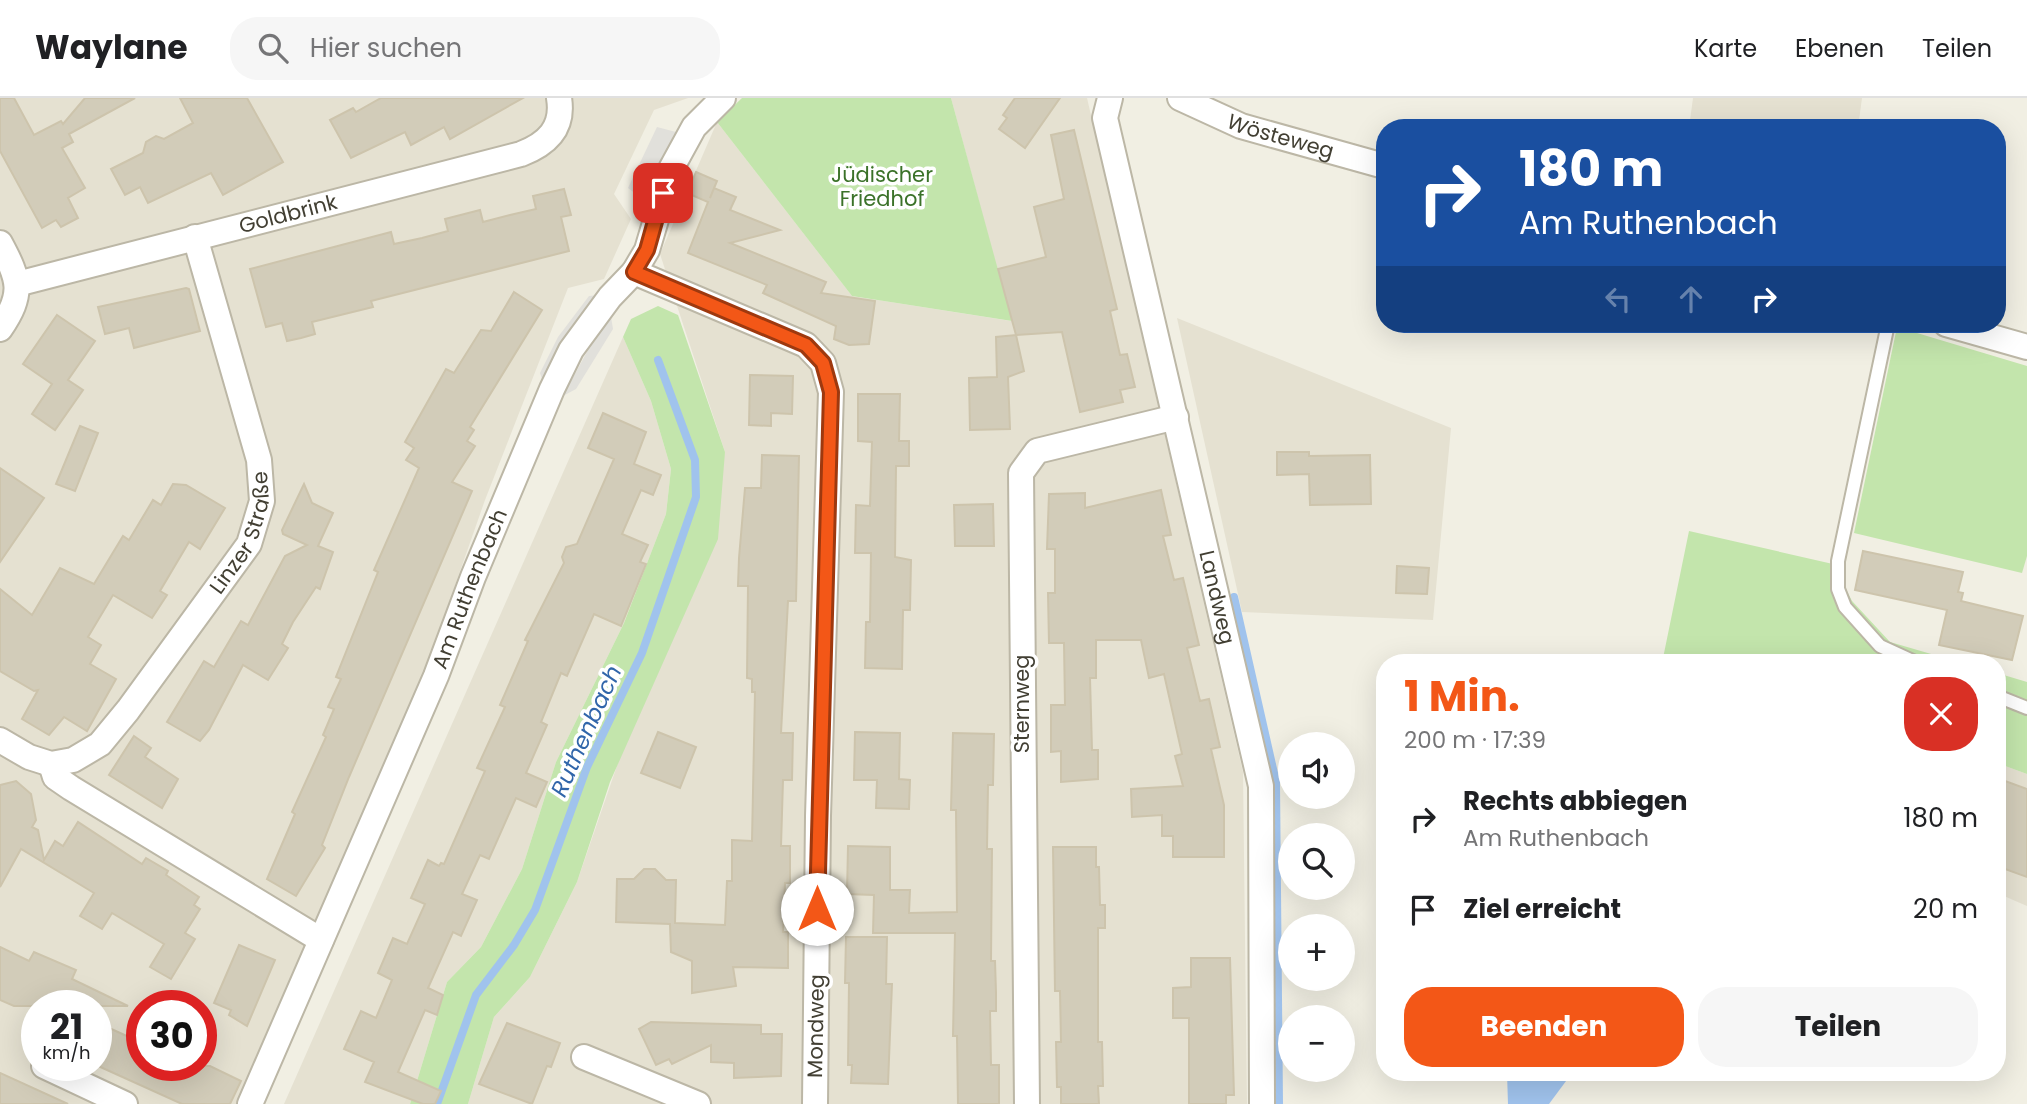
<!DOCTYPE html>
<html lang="de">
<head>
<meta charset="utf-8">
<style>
	:root { --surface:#fff; --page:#f6f6f6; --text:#202124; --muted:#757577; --line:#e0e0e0; --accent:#f35717 }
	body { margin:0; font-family:Poppins,sans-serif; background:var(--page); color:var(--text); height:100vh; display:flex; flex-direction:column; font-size:26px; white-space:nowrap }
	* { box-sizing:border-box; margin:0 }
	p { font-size:23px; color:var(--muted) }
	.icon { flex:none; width:38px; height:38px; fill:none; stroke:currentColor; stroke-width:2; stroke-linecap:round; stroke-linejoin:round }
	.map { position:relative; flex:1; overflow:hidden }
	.drawer { position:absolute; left:1376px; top:556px; width:630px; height:427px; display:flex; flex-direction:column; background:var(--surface); border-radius:28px; box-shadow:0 7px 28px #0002 }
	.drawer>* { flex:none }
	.top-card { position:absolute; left:1376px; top:21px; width:630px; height:214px; border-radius:28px; box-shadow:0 7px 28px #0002; background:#1a4fa0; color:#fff; overflow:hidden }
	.buttons { position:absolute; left:1278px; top:634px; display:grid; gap:14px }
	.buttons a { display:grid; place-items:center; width:77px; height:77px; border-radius:50%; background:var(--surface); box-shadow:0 7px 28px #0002; font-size:35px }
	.speed { position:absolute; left:21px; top:892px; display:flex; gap:14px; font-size:35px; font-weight:700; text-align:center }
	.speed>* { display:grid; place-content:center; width:91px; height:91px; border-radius:50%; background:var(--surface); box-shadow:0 7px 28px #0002; line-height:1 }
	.speed small { font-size:18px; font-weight:400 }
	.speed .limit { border:10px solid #d22; background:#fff; color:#111 }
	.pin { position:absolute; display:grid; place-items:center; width:60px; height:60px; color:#fff; margin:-30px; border-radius:14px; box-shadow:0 4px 10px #0006 }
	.me { position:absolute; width:77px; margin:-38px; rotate:0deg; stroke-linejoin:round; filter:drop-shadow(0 0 5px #0008) }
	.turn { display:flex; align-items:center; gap:24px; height:147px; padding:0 28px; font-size:32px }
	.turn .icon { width:91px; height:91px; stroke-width:2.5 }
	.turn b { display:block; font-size:49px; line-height:60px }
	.lanes { display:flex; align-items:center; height:66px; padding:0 28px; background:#0003; justify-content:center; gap:35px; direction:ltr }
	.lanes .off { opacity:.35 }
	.round { display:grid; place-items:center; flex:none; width:74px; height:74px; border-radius:28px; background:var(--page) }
	.headline { display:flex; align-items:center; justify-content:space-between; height:119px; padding:0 28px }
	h1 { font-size:42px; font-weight:700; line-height:52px; color:var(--accent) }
	.cta { display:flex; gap:14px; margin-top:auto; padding:14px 28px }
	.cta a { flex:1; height:80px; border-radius:28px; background:var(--accent); color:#fff; font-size:28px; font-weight:700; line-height:80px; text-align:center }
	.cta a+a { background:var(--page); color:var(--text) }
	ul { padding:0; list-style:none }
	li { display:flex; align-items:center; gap:21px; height:91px; padding:0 28px }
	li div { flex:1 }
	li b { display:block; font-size:26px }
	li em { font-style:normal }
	header { display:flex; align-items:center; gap:42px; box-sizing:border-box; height:98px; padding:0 35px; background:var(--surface); border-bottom:2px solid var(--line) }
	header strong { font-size:33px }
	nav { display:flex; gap:38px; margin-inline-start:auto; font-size:24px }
	.search { width:490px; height:63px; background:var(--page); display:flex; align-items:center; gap:18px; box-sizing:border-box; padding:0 24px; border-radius:28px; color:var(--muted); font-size:26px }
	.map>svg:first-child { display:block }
	.residential { fill:#e5e1d1; fill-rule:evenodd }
	.green { fill:#c3e5ac }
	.parking { fill:#e1e0db }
	.water { fill:#a0c3ed }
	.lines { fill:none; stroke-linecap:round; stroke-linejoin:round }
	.stream { stroke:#a0c3ed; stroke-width:8 }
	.building { fill:#d2ccb9; stroke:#cdc4ac; stroke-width:2 }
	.service-casing { stroke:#bcb7a6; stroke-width:16 }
	.minor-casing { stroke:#bcb7a6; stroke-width:28 }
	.service { stroke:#fff; stroke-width:12 }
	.minor { stroke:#fff; stroke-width:24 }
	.route-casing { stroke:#9e390f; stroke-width:18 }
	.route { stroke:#f35717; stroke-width:12 }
	.labels { text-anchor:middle; stroke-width:7; stroke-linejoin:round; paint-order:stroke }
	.street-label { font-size:21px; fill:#423f33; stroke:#fff }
	.park-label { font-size:21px; fill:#3b7229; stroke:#fff }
	.water-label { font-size:23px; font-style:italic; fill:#3166aa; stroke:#fff }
</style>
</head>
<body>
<header>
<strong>Waylane</strong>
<div class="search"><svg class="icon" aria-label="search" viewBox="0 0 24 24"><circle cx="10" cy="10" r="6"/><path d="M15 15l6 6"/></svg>Hier suchen</div>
<nav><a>Karte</a><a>Ebenen</a><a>Teilen</a></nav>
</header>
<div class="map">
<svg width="2027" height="1006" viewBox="0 0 2027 1006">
	<rect width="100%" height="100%" fill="#f1efe3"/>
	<!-- residential -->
	<g class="residential">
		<path d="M0,0H688L654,12L614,96L631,121L604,181L568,190L485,402L419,590L236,1006H0ZM37,908H96V968H37ZM142,908H201V968H142Z"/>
		<path d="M951,0H1087L1243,674L1247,1006H468L494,919L530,879L577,784L725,354L660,156L717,24L852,198L1011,223Z"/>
		<path d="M1693,0H1862L1858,30H1689Z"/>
		<path d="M1177,220L1451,330L1433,522L1242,514Z"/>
		<path d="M623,239L651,303L671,371L666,416L624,525L556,664L522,771L481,849L447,884L410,1006H284Z"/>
		<path d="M1997,665L2027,676V808L1997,795Z"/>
	</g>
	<!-- green -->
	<g class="green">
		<path d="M742,0H951L1012,223L852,198L717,24Z"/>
		<path d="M658,208L678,217L725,354L718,441L610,684L577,784L530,879L494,919L468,1006H410L447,884L481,849L522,771L556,664L624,525L666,416L671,371L651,303L623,239L631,221Z"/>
		<path d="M1897,229L2027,268V458L2022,475L1854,435Z"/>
		<path d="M1689,433L1846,469V491L1852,503L1890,544L1962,565H1662Z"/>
		<path d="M1997,575L2027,584V676L1997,665Z"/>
	</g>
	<!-- parking -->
	<g class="parking">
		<path d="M657,29L676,34L645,103L628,90Z"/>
		<path d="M599,197L543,284L540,275L558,239L589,198Z"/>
		<path d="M611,219L613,231L576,291L563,298L594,241Z"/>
	</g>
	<!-- water -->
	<path class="water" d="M1507,975H1572L1549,1006H1508Z"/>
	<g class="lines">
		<!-- stream -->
		<g class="stream">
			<path d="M1234,499L1276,684L1279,1006"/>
			<path d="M437,1006L476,897L514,847L535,812L587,669L642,555L696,399L695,362L658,262"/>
		</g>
	</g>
	<!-- building -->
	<g class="building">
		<path d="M0,0H14L34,37L61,23L63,26L85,0H135L69,36L73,44L62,50L85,90L68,100L78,120L61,129L56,122L42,130L0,53Z"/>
		<path d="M180,0H247L283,64L223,97L211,75L148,105L140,89L125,97L111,71L143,55L146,44L156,38L164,41L193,25Z"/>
		<path d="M381,0H523L450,41L444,29L411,47L405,34L351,60L330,22L353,10L356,14Z"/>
		<path d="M1015,0H1060L1025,50L999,31L1007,20L1003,17Z"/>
		<path d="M1074,32L1117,211L1110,213L1120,257L1127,256L1135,289L1120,292L1123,304L1080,314L1062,234L1016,237L998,171L1046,159L1034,109L1064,101L1051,37Z"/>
		<path d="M696,74L717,83L710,100L714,90L736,99L730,112L780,132L730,145L826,184L821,195L875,203L869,246L849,247L834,241L836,228L763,195L767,187L688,155L708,104L687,95Z"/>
		<path d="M564,91L571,117L561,119L569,153L371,203L373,209L312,224L315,236L301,240L287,243L282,225L266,229L250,171L391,134L394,146L422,140L448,133L445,121L480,112L483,124L510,117L536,111L533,98Z"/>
		<path d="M186,190L189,191L200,233L134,250L129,230L105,236L98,209Z"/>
		<path d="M514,194L542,212L470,329L474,332L467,343L475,348L452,384L472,393L349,679L322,747L325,750L296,798L267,781L295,716L292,714L326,639L323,637L334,611L328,609L341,581L336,579L378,474L374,472L419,370L406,362L414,350L405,344L446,271L454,275L481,232L491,233Z"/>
		<path d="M57,217L95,243L68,282L83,292L55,332L32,316L52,286L23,266Z"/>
		<path d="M1016,237L1024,273L1008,279L1010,331L970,332L969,280L997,279L996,239Z"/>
		<path d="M750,277L793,278L792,316L771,315V328L749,327Z"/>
		<path d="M858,296H900L899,343H909V368H896L895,459L911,462L910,512H903L902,571L865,570L866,524H870L871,455H855L856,407L870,408L872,344L858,343Z"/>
		<path d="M603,315L646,334L634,366L661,377L653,397L641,392L622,436L648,447L640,464L646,466L621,528L594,516L567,578L561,575L541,624L547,627L526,675L547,684L536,709L516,700L489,761L480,757L462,796L477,802L461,838L453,834L428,890L443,897L437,917L425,912L398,974L441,993L435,1006H423L365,984L374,964L344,951L361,913L376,920L392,882L378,875L393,840L407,846L425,806L411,800L428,762L439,768L441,765L444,766L485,673L477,670L505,609L500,607L528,543L525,542L564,465L562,459L566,449L577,446L614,361L588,350Z"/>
		<path d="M80,328L98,335L75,393L56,386Z"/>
		<path d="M1277,354H1309V358L1370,357L1371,406L1310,407L1309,376L1277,377Z"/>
		<path d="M762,357L799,358L796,503H788L781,635H793L792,682H783L781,748H790V785H785L783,834H788V870L733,869L736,888L692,895V863L671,854L670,826L616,824L617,781H634L644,771H655L666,782H676L675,825L725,827L727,783H732V742L752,743L755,594H752V581L747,580L748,488H738L739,460L745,390H761Z"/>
		<path d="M0,370L44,400L0,464Z"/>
		<path d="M173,386L186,387L225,410L200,451L189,444L160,493L167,497L152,520L113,497L88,539L101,547L90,566L116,581L87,633L64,619L49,637L22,621L38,592L34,593L0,573V491L32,517L60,470L94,486L123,438L129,442L153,402L161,407Z"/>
		<path d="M304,386L312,405L333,415L318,448L333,454L320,491L316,489L293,524L282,546L288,550L268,582L243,567L209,632L200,643L167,624L204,563L214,569L241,523L248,527L285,458L307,447L283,436L282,432Z"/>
		<path d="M1161,392L1171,437L1163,438L1174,482L1183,480L1199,547L1187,550L1200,603L1209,601L1220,649L1211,651L1224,707V759H1173V738H1162V717L1132,719L1131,691L1183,688L1175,658L1182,656L1164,576L1149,580L1141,542H1096V580H1090L1092,652H1098V681L1061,684V653L1051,654V607H1065L1064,545H1049L1048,495H1055V451H1047L1049,396L1085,395V410Z"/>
		<path d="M993,406L994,448H955L954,407Z"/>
		<path d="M1863,453L1963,474L1958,494L1963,495L1961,503L2023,518L2012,562L1939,547L1947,512L1855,492Z"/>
		<path d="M1397,468L1429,470L1427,496L1396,495Z"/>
		<path d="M658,634L696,649L680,690L641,675Z"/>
		<path d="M855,634L900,635L899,681L910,682L909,711L876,710L877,682H854Z"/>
		<path d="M953,635L994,636L993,687H988L987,751H992L991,863H995L996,895V913H990L991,967H999V1006H958L957,938H953L955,835H873L874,797L847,796L848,748L890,749V792H910L909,815L957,814L956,712H951Z"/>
		<path d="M134,638L151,650L145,659L178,681L162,710L109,677Z"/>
		<path d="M1997,680L2027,691V779L1997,768Z"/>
		<path d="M16,683L31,696L36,722L32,729L38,732L44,762L55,743L63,748L78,724L142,766L146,760L168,773L166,777L199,799L194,807L200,811L185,835L195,841L171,881L150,869L164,846L112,815L102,831L80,818L94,795L21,751L0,789V687Z"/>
		<path d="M1053,749H1096V769H1099L1100,807H1105V830H1098V944H1102L1103,988H1098L1099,1006H1061V989H1057L1056,944H1061L1060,893H1055Z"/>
		<path d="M846,839H887L886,886H892L888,986L851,985L852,967H848L849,885H845Z"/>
		<path d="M239,847L275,862L247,928L229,917L231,912L214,905Z"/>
		<path d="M0,849L29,863L34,854L76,872L72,881L128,908H14L0,902Z"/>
		<path d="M1191,860H1230L1234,997H1226V1006H1189V920H1173V890L1191,889Z"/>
		<path d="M96,924L142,945V968H210L241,983L230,1006H182L96,967Z"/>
		<path d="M651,924L761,927V936H782L781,978L734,980V965L711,964V947L672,966L669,961L656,967L639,931Z"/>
		<path d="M507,925L560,945L551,969L547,968L532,1006L479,986Z"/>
		<path d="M0,975L68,1006H0Z"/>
	</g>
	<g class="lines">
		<!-- service casing -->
		<g class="service-casing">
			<g id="service">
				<path d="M1888,226L1838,463V491L1845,509L1880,548L1917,565"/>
				<path d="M1997,598L2027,610"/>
			</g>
		</g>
		<!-- minor casing -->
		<g class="minor-casing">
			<g id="minor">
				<path id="s1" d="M1110,0L1105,20L1261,688L1262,1006"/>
				<path id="s2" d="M1180,0L1241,28L1384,68"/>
				<path d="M0,145C20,182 24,196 0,231"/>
				<path d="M634,174L806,247L823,265L831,294L818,718L815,1006"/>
				<path id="s3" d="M17,186L521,56C547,46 564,30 559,0"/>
				<path d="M1946,226L2027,249"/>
				<path id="s4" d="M0,642L29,659L51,666L73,662L100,646L128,612L249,446L262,403L259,362L195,139"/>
				<path d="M51,666L55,679L71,690L321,842"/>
				<path d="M584,959L698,1006"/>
				<path d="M44,968L125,1006"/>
				<path id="s5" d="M250,1006L436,578L473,479L552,291L571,252L610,199L634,174L647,152L671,71L694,29L723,0"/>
				<path d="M1027,1006L1021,375L1037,353L1176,319"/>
			</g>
		</g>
		<!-- service -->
		<use href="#service" class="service"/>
		<!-- minor -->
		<use href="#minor" class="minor"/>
	</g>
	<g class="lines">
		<!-- route casing -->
		<g class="route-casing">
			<path id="route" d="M663,95L647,152L634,174L806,247L823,265L831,294L817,811"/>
		</g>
		<!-- route -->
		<use href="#route" class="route"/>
	</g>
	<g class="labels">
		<!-- street labels -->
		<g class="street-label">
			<text dy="7" stroke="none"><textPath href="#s2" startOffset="108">Wösteweg</textPath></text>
			<text dy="7" stroke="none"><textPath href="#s3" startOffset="280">Goldbrink</textPath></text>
			<text dy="7" stroke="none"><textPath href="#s4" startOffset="368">Linzer Straße</textPath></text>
			<text dy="7" stroke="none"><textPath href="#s5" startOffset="560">Am Ruthenbach</textPath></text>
			<text dy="7" stroke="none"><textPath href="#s1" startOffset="513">Landweg</textPath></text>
			<text transform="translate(1022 606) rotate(-90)" y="7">Sternweg</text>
			<text transform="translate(816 928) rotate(-89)" y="7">Mondweg</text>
		</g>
		<!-- park labels -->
		<g class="park-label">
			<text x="882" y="84">Jüdischer<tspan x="882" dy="24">Friedhof</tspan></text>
		</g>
		<!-- water labels -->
		<g class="water-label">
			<text transform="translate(586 633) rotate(-66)" y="8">Ruthenbach</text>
		</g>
	</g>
</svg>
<div class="buttons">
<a><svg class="icon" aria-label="sound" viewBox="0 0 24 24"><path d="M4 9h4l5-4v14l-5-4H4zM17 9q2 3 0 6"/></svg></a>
<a><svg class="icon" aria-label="search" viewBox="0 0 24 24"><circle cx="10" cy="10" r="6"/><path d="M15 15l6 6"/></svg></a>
<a>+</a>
<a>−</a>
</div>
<div class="speed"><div>21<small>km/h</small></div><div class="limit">30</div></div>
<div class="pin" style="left:663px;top:95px;background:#d93025"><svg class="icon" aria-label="arrive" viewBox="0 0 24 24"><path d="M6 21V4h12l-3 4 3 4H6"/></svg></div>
<svg class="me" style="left:817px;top:811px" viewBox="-20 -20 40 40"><circle r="19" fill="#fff"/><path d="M0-13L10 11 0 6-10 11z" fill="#f35717"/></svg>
<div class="top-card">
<div class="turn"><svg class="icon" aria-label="right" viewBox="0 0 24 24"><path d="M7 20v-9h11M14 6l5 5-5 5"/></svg><div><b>180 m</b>Am Ruthenbach</div></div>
<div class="lanes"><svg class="icon off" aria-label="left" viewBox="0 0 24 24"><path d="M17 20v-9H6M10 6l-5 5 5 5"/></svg><svg class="icon off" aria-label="ahead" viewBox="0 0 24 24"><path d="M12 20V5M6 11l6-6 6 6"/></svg><svg class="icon" aria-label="right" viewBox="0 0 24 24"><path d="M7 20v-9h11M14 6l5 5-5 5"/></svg></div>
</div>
<section class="drawer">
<div class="headline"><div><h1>1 Min.</h1><p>200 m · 17:39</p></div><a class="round" style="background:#d93025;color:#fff"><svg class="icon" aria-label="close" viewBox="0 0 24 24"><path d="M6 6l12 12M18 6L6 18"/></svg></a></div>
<ul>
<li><svg class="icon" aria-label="right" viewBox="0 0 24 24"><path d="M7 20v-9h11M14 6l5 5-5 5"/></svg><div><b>Rechts abbiegen</b><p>Am Ruthenbach</p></div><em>180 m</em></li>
<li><svg class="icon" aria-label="arrive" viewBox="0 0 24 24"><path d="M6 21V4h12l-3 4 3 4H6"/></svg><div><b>Ziel erreicht</b></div><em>20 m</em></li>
</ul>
<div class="cta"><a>Beenden</a><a>Teilen</a></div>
</section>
</div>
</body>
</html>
